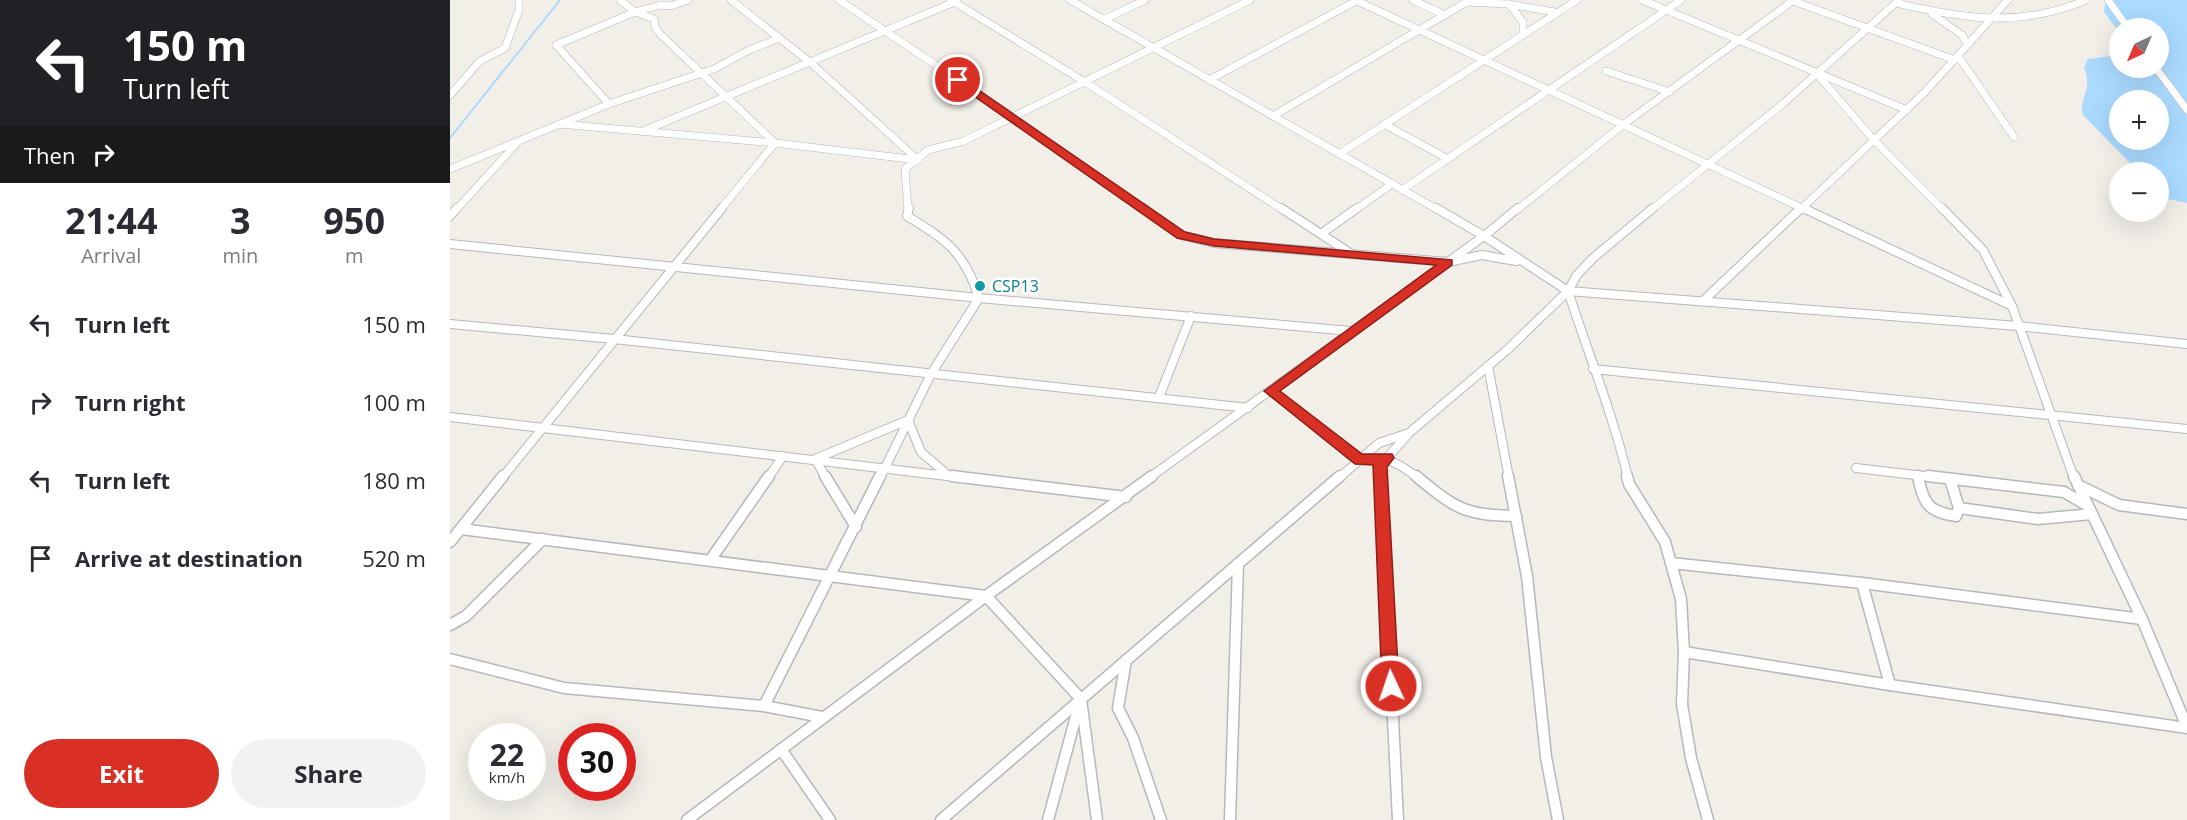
<!DOCTYPE html>
<html lang="en">
<head>
<meta charset="utf-8">
<style>
	:root { --surface:#fff; --page:#f2f2f3; --text:#2b2b33; --muted:#7c7c81; --accent:#d93025 }
	body { margin:0; font-family:"Open Sans",sans-serif; background:var(--page); color:var(--text); height:100vh; display:flex; flex-direction:column; font-size:22px; white-space:nowrap }
	* { box-sizing:border-box; margin:0 }
	p { font-size:20px; color:var(--muted) }
	.icon { flex:none; width:33px; height:33px; fill:none; stroke:currentColor; stroke-width:2; stroke-linecap:round; stroke-linejoin:round }
	.map { position:relative; flex:1; overflow:hidden }
	.details { display:flex; flex-direction:column; background:var(--surface); width:450px }
	.details>* { flex:none }
	.guide { background:#202124; color:#fff; overflow:hidden }
	.needle { width:39px; rotate:224deg }
	.controls { position:absolute; left:1659px; top:18px; display:grid; gap:12px }
	.controls a { display:grid; place-items:center; width:60px; height:60px; border-radius:50%; background:var(--surface); box-shadow:0 6px 24px #0002; font-size:30px }
	.speed { position:absolute; left:18px; top:723px; display:flex; gap:12px; font-size:30px; font-weight:700; text-align:center }
	.speed>* { display:grid; place-content:center; width:78px; height:78px; border-radius:50%; background:var(--surface); box-shadow:0 6px 24px #0002; line-height:1 }
	.speed small { font-size:15px; font-weight:400 }
	.speed .limit { border:9px solid #d22; background:#fff; color:#111 }
	.pin { position:absolute; display:grid; place-items:center; width:51px; height:51px; color:#fff; margin:-26px; border:3px solid #fff; border-radius:50%; box-shadow:0 2px 6px #0007 }
	.me { position:absolute; width:66px; margin:-33px; rotate:357deg; stroke-linejoin:round; filter:drop-shadow(0 0 4px #0008) }
	.turn { display:flex; align-items:center; gap:21px; height:126px; padding:0 24px; font-size:27px }
	.turn .icon { width:78px; height:78px; stroke-width:2.5 }
	.turn b { display:block; font-size:42px; line-height:51px }
	.then { display:flex; align-items:center; height:57px; padding:0 24px; background:#0003; gap:12px; font-size:22px }
	.eta { display:flex; justify-content:space-evenly; align-items:center; height:102px; text-align:center }
	.eta b { font-size:36px; font-weight:700; line-height:42px }
	.primary-button { display:flex; gap:12px; margin-top:auto; padding:12px 24px }
	.primary-button a { flex:1; height:69px; border-radius:36px; background:var(--accent); color:#fff; font-size:24px; font-weight:700; line-height:69px; text-align:center }
	.primary-button a+a { background:var(--page); color:var(--text) }
	ul { padding:0; list-style:none }
	li { display:flex; align-items:center; gap:18px; height:78px; padding:0 24px }
	li div { flex:1 }
	li b { display:block; font-size:22px }
	li em { font-style:normal }
	main { display:flex; flex:1; min-height:0 }
	.map>svg:first-child { display:block }
	.water { fill:#aadaff; fill-rule:evenodd }
	.lines { fill:none; stroke-linecap:round; stroke-linejoin:round }
	.stream { stroke:#aadaff; stroke-width:2 }
	.minor-far2-casing { stroke:#b5b8bc; stroke-width:8 }
	.minor-far1-casing { stroke:#b5b8bc; stroke-width:10 }
	.minor-casing { stroke:#b5b8bc; stroke-width:13 }
	.minor-far2 { stroke:#fff; stroke-width:7 }
	.minor-far1 { stroke:#fff; stroke-width:8 }
	.minor { stroke:#fff; stroke-width:10 }
	.route { fill:#d93025; stroke:#8d1f18; stroke-width:1.5 }
	.culture-dot { fill:#0f9aa8; stroke:#fff; stroke-width:2 }
	.labels { text-anchor:middle; stroke-width:5; stroke-linejoin:round; paint-order:stroke }
	.culture-label { font-size:16px; fill:#0d838f; stroke:#fff; text-anchor:start }
</style>
</head>
<body>
<main>
<section class="details">
<div class="guide">
<div class="turn"><svg class="icon" aria-label="left" viewBox="0 0 24 24"><path d="M17 20v-9H6M10 6l-5 5 5 5"/></svg><div><b>150 m</b>Turn left</div></div>
<div class="then">Then<svg class="icon" aria-label="right" viewBox="0 0 24 24"><path d="M7 20v-9h11M14 6l5 5-5 5"/></svg></div>
</div>
<div class="eta">
<div><b>21:44</b><p>Arrival</p></div>
<div><b>3</b><p>min</p></div>
<div><b>950</b><p>m</p></div>
</div>
<ul>
<li><svg class="icon" aria-label="left" viewBox="0 0 24 24"><path d="M17 20v-9H6M10 6l-5 5 5 5"/></svg><div><b>Turn left</b></div><em>150 m</em></li>
<li><svg class="icon" aria-label="right" viewBox="0 0 24 24"><path d="M7 20v-9h11M14 6l5 5-5 5"/></svg><div><b>Turn right</b></div><em>100 m</em></li>
<li><svg class="icon" aria-label="left" viewBox="0 0 24 24"><path d="M17 20v-9H6M10 6l-5 5 5 5"/></svg><div><b>Turn left</b></div><em>180 m</em></li>
<li><svg class="icon" aria-label="arrive" viewBox="0 0 24 24"><path d="M6 21V4h12l-3 4 3 4H6"/></svg><div><b>Arrive at destination</b></div><em>520 m</em></li>
</ul>
<div class="primary-button"><a>Exit</a><a>Share</a></div>
</section>
<div class="map">
<svg width="1737" height="820" viewBox="0 0 1737 820">
	<rect width="100%" height="100%" fill="#f1efe8"/>
	<!-- water -->
	<path class="water" d="M1661,0H1737V203L1709,197L1708,172H1689L1633,115C1628,96 1644,92 1634,67L1638,59L1669,55L1670,68H1708V28H1670L1669,32L1654,12L1655,5ZM1670,100H1708V140H1670Z"/>
	<g class="lines">
		<!-- stream -->
		<path class="stream" d="M0,138L110,0"/>
		<!-- minor-far2 casing -->
		<g class="minor-far2-casing">
			<g id="minor-far2">
				<path d="M170,0L185,12L204,19L205,27L210,34L325,143L270,210"/>
				<path d="M281,0L361,63L468,160"/>
				<path d="M389,0L563,117L695,210"/>
				<path d="M501,0L635,82L833,210"/>
				<path d="M620,0L988,210"/>
				<path d="M905,0L1356,210"/>
				<path d="M963,0L995,15"/>
				<path d="M1192,0L1457,110"/>
				<path d="M1658,0L1678,28"/>
				<path d="M1343,1L1505,60"/>
				<path d="M1016,2L1058,4L1105,12"/>
				<path d="M1446,3C1514,19 1570,28 1636,0"/>
				<path d="M1059,4L1073,22V34"/>
				<path d="M1482,14L1512,35L1518,45"/>
				<path d="M655,19L695,0"/>
				<path d="M1508,56L1564,137"/>
				<path d="M1706,68L1737,110"/>
				<path d="M1156,71L1220,92"/>
				<path d="M1367,74L1423,139L1493,210"/>
				<path d="M759,80L908,0"/>
				<path d="M0,95L30,61L55,48L69,10V0"/>
				<path d="M159,104L106,45L185,12L210,5L221,6L238,0"/>
				<path d="M823,116L1020,0"/>
				<path d="M109,124L325,143L468,160"/>
				<path d="M934,124L998,159"/>
				<path d="M193,131L507,1"/>
				<path d="M889,154L1127,0"/>
				<path d="M0,169L159,104L264,69L299,50L330,38"/>
				<path d="M952,190L1231,0"/>
				<path d="M6,210L67,143"/>
				<path d="M458,210L455,169L478,150L514,141L800,0"/>
				<path d="M905,210L942,184"/>
				<path d="M1067,210L1174,124L1344,0"/>
				<path d="M1201,210L1334,103L1449,0"/>
				<path d="M1350,210L1475,92L1558,0"/>
			</g>
		</g>
		<!-- minor-far1 casing -->
		<g class="minor-far1-casing">
			<g id="minor-far1">
				<path d="M693,208L731,235L764,243L998,262L1032,255L1066,261"/>
				<path d="M831,208L900,253"/>
				<path d="M986,208L1034,236L1118,291L1568,326L1737,344"/>
				<path d="M1353,208L1562,306"/>
				<path d="M1492,208L1533,250L1562,306L1624,478"/>
				<path d="M0,216L7,208"/>
				<path d="M871,234L907,208"/>
				<path d="M0,244L529,298L901,331"/>
				<path d="M1118,291C1138,353 1163,414 1178,478"/>
				<path d="M1253,301L1351,208"/>
				<path d="M0,324L164,339L798,408"/>
				<path d="M1038,366L1059,478"/>
				<path d="M1143,369L1737,429"/>
				<path d="M821,391L910,460C939,458 945,460 968,478"/>
				<path d="M709,397L741,316"/>
				<path d="M0,417L514,478"/>
				<path d="M1406,468L1491,478"/>
				<path d="M1468,475L1469,478"/>
				<path d="M52,478L272,208"/>
				<path d="M318,478L333,456"/>
				<path d="M376,478L365,459L458,420L471,452L499,476"/>
				<path d="M430,478L481,374L529,298C515,252 496,240 457,216L459,208"/>
				<path d="M699,478L1034,236L1068,208"/>
				<path d="M889,478L929,443L956,434"/>
				<path d="M931,478L930,466L959,433L1057,350L1118,291L1127,275L1143,258L1203,208"/>
			</g>
		</g>
		<!-- minor casing -->
		<g class="minor-casing">
			<g id="minor">
				<path d="M375,476L406,527"/>
				<path d="M502,476L676,497"/>
				<path d="M931,476L948,820"/>
				<path d="M966,476C1006,509 1014,515 1066,516"/>
				<path d="M1058,476L1077,576L1096,757L1108,820"/>
				<path d="M1177,476L1179,484L1215,542L1231,599L1234,652L1232,704L1241,758L1258,820"/>
				<path d="M1468,476C1473,503 1478,512 1506,516L1509,508L1500,479"/>
				<path d="M1478,476L1614,492L1638,506"/>
				<path d="M1624,476L1692,619L1737,727"/>
				<path d="M1628,485L1669,505L1737,514"/>
				<path d="M1509,508L1588,519L1642,514"/>
				<path d="M11,529L536,596L631,699L647,820"/>
				<path d="M0,542L53,476"/>
				<path d="M261,559L319,476"/>
				<path d="M1221,563L1412,583L1692,619"/>
				<path d="M1412,583L1440,685"/>
				<path d="M0,625L16,616L93,539"/>
				<path d="M1234,652L1440,685L1737,728"/>
				<path d="M0,659L114,688L314,706L372,717"/>
				<path d="M676,660L668,708L683,738L711,820"/>
				<path d="M314,706L430,476"/>
				<path d="M331,749L380,820"/>
				<path d="M237,820L536,596L702,476"/>
				<path d="M491,820L890,476"/>
				<path d="M598,820L629,705"/>
				<path d="M780,820L788,564"/>
			</g>
		</g>
		<!-- minor-far2 -->
		<use href="#minor-far2" class="minor-far2"/>
		<!-- minor-far1 -->
		<use href="#minor-far1" class="minor-far1"/>
		<!-- minor -->
		<use href="#minor" class="minor"/>
	</g>
	<!-- route -->
	<path class="route" d="M504,78H511L735,232L764,239L1002,260V265L830,391L912,454H942L944,458L937,467L949,686L947,691L941,694L935,691L932,686L923,465L905,464L814,391L986,265L764,246L727,238L504,82Z"/>
	<!-- markers -->
	<circle class="culture-dot" cx="530" cy="286" r="6"/>
	<g class="labels">
		<!-- culture labels -->
		<g class="culture-label">
			<text x="542" y="292">CSP13</text>
		</g>
	</g>
</svg>
<div class="controls">
<a><svg class="needle" viewBox="-14 -14 28 28"><path d="M0-13l5 13h-10z" fill="#e53935"/><path d="M0 13l5-13h-10z" fill="#7c7c81"/></svg></a>
<a>+</a>
<a>−</a>
</div>
<div class="speed"><div>22<small>km/h</small></div><div class="limit">30</div></div>
<div class="pin" style="left:508px;top:80px;background:#d93025"><svg class="icon" aria-label="arrive" viewBox="0 0 24 24"><path d="M6 21V4h12l-3 4 3 4H6"/></svg></div>
<svg class="me" style="left:941px;top:686px" viewBox="-20 -20 40 40"><circle r="17" fill="#d93025" stroke="#fff" stroke-width="3"/><path d="M0-11L8 9 0 5-8 9z" fill="#fff"/></svg>
</div>
</main>
</body>
</html>
